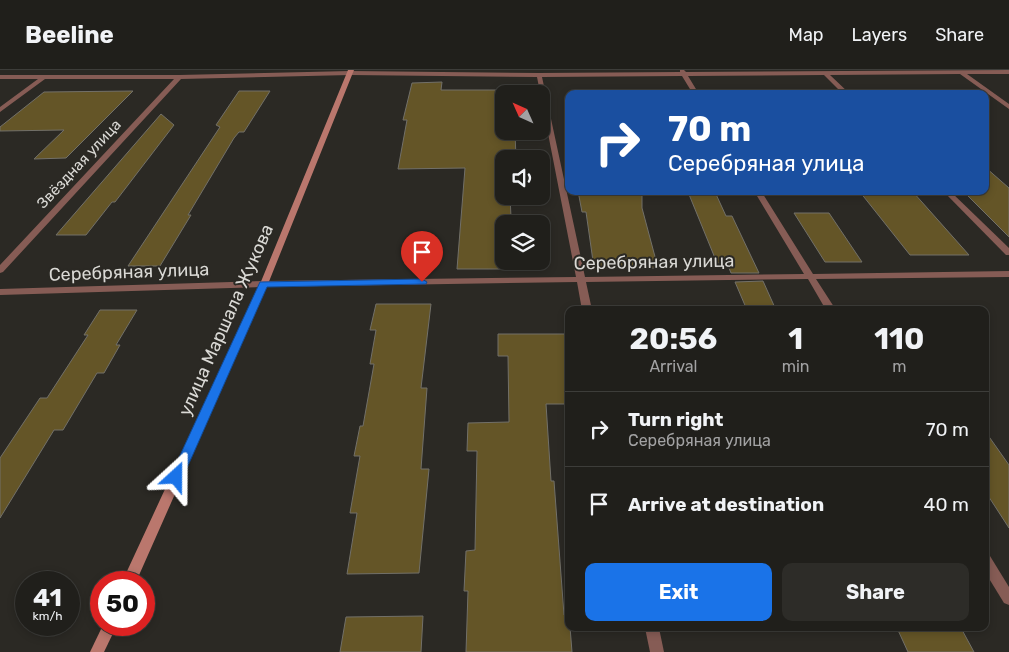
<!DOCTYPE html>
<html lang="en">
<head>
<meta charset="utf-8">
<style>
	:root { --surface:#201f1b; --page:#2d2c28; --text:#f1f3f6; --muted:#a2a2a3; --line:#3d3d3a; --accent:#1a73e8 }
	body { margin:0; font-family:Rubik,sans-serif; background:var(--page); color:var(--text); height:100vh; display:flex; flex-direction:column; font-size:19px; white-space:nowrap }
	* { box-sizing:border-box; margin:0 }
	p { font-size:16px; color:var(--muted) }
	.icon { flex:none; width:28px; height:28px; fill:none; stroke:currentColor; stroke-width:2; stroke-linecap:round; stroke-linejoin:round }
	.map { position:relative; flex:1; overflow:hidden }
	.details { position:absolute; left:565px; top:236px; width:424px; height:325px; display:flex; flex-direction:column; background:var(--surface); border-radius:10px; box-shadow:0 2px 8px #0003,0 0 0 1px var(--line) }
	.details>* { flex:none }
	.hud { position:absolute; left:565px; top:20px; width:424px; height:105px; border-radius:10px; box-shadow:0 2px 8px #0003,0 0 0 1px var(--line); background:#1a4fa0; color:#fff; overflow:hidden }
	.needle { width:32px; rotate:315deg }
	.fabs { position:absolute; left:495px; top:15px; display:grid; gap:10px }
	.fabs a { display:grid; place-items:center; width:55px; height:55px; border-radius:10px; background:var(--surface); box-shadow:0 2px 8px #0003,0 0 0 1px var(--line); font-size:25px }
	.speed { position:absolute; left:15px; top:501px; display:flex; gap:10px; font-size:25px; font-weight:700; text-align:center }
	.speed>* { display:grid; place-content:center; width:65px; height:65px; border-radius:50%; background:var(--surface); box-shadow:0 2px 8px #0003,0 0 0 1px var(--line); line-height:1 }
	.speed small { font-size:12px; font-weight:400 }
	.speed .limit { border:8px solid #d22; background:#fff; color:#111 }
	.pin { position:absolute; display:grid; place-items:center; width:42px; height:42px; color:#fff; margin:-51px -21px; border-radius:50% 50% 50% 0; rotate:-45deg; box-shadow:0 0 5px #0007 }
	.pin .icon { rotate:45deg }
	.me { position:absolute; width:55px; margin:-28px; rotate:24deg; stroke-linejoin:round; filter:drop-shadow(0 0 4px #0008) }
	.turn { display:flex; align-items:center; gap:18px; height:105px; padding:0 20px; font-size:22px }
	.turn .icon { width:65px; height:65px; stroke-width:2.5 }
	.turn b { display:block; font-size:35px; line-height:42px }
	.eta { display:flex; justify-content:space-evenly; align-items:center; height:85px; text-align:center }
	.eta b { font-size:30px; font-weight:700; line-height:35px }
	.action { display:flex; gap:10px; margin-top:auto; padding:10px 20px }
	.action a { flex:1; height:58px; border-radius:10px; background:var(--accent); color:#fff; font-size:20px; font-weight:700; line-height:58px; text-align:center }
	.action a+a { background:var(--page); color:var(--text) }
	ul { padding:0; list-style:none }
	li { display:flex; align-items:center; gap:15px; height:75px; padding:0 20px; border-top:1px solid var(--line) }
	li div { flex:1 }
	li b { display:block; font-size:19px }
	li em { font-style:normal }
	header { display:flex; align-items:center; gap:30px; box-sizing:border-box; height:70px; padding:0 25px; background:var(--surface); border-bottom:1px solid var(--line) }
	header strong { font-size:24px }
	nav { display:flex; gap:28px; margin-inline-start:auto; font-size:18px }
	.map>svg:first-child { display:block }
	.building { fill:#645527; stroke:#727069 }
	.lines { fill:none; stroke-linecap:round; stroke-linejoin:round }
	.minor { fill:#865c55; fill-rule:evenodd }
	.secondary { fill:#ba776d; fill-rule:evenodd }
	.route { fill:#1a73e8; stroke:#114b97 }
	.labels { text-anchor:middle; stroke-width:4; stroke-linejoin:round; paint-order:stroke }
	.far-street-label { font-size:15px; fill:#dad9d5; stroke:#2b2924 }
	.street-label { font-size:18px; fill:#dad9d5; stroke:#2b2924 }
</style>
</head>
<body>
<header>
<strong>Beeline</strong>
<nav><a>Map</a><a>Layers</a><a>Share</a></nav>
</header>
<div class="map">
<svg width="1009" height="582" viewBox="0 0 1009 582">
	<rect width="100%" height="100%" fill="#2b2924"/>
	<!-- building -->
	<g class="building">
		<path d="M442,12L441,20H496L497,55H504V61H515L516,89H504V126H510L511,147H515V154H504V191H517V199H457L465,98L398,99L407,50H403L412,13Z"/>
		<path d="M133,21L66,88L34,89L64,60L0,61V57L44,22Z"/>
		<path d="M239,21H270L244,62H239L234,68L188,145H191L160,196H128L220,57L216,55Z"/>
		<path d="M161,44L174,55L115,132H112L86,165H56Z"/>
		<path d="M985,97L1009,118V167L963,121H985Z"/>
		<path d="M578,121H642V138L658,198H594L586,142H582Z"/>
		<path d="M688,122H715L726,146H732L759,203H731L727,193H717Z"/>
		<path d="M860,122H913L969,185H910Z"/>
		<path d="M794,143H829L862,192H825Z"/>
		<path d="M763,211L776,240H747L735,212Z"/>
		<path d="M376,234H431L421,318H427L421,399H429L419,503L347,504L357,443H350L360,386H354L360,356H363L374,294H370L376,260H370Z"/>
		<path d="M100,240H137L116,275H120L104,303H97L63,360H54L0,448V388L40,328H47L88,265H84Z"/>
		<path d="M498,264H566L569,281V334H546L551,411H554L564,545L569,544L572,582H466L468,521H464L466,481L475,480L477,381H467L468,353L509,352L508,286H498Z"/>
		<path d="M985,361L1009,395V458L985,421Z"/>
		<path d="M423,546L421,582H340L346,547Z"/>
		<path d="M897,558H961L974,582H908Z"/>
	</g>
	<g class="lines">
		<!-- minor -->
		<g class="minor">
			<path d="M680,0H684L686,2L1009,0V4H967L1009,34V39L960,4L830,5L850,24H843L824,5L688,6L699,24H693L682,6L542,7L585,207L804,204L754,121H761L813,204L1009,201V207L816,209L836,240H826L808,209L586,212L592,240H582L577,212L264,217L0,225V219L264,211L576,207L537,7L350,5L181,9L3,202L0,203V195L174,9H45L0,42V37L38,9H0V5H179L350,1L539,3L680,2Z"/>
			<path d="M943,121H950L1009,178V185H1006Z"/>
			<path d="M985,485L990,486L1009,517V535L1004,533L985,502Z"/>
			<path d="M645,558H659L664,582H650Z"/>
		</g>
		<!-- secondary -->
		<g class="secondary">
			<path d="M348,0H354L268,214L136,512H122L260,214Z"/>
			<path d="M103,555H117L104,582H90Z"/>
		</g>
	</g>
	<!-- route -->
	<path class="route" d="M422,209L427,212L426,214L267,217L183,407L181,411H172L170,407L260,212Z"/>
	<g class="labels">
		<!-- far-street labels -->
		<g class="far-street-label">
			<text transform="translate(79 94) rotate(-47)" y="5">Звёздная улица</text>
		</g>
		<!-- street labels -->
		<g class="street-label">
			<text transform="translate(654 192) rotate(-1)" y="6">Серебряная улица</text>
			<text transform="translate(129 202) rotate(-2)" y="6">Серебряная улица</text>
			<text transform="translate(226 250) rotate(-66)" y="6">улица Маршала Жукова</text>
		</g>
	</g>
</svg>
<div class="fabs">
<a><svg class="needle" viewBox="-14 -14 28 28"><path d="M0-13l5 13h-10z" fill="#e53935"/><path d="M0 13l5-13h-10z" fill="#a2a2a3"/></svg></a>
<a><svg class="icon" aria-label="sound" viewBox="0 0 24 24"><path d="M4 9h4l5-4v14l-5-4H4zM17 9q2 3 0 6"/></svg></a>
<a><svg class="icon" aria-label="layers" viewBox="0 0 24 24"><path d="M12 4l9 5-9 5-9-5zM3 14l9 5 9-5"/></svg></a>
</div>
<div class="speed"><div>41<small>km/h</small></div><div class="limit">50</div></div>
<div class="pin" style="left:422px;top:212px;background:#d93025"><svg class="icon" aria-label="arrive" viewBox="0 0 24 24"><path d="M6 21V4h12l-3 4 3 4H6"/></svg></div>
<svg class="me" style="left:176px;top:407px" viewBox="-20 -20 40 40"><path d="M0-17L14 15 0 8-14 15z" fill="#1a73e8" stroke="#fff" stroke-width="4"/></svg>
<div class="hud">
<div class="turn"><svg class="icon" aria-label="right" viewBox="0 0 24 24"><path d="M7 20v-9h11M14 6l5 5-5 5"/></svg><div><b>70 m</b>Серебряная улица</div></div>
</div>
<section class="details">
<div class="eta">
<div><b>20:56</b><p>Arrival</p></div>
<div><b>1</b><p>min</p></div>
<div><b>110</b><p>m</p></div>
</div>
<ul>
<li><svg class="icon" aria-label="right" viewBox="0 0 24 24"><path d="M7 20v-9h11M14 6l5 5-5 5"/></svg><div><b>Turn right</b><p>Серебряная улица</p></div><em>70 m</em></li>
<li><svg class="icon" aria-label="arrive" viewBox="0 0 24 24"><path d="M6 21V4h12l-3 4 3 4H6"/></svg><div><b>Arrive at destination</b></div><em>40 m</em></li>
</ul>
<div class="action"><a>Exit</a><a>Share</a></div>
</section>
</div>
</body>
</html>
